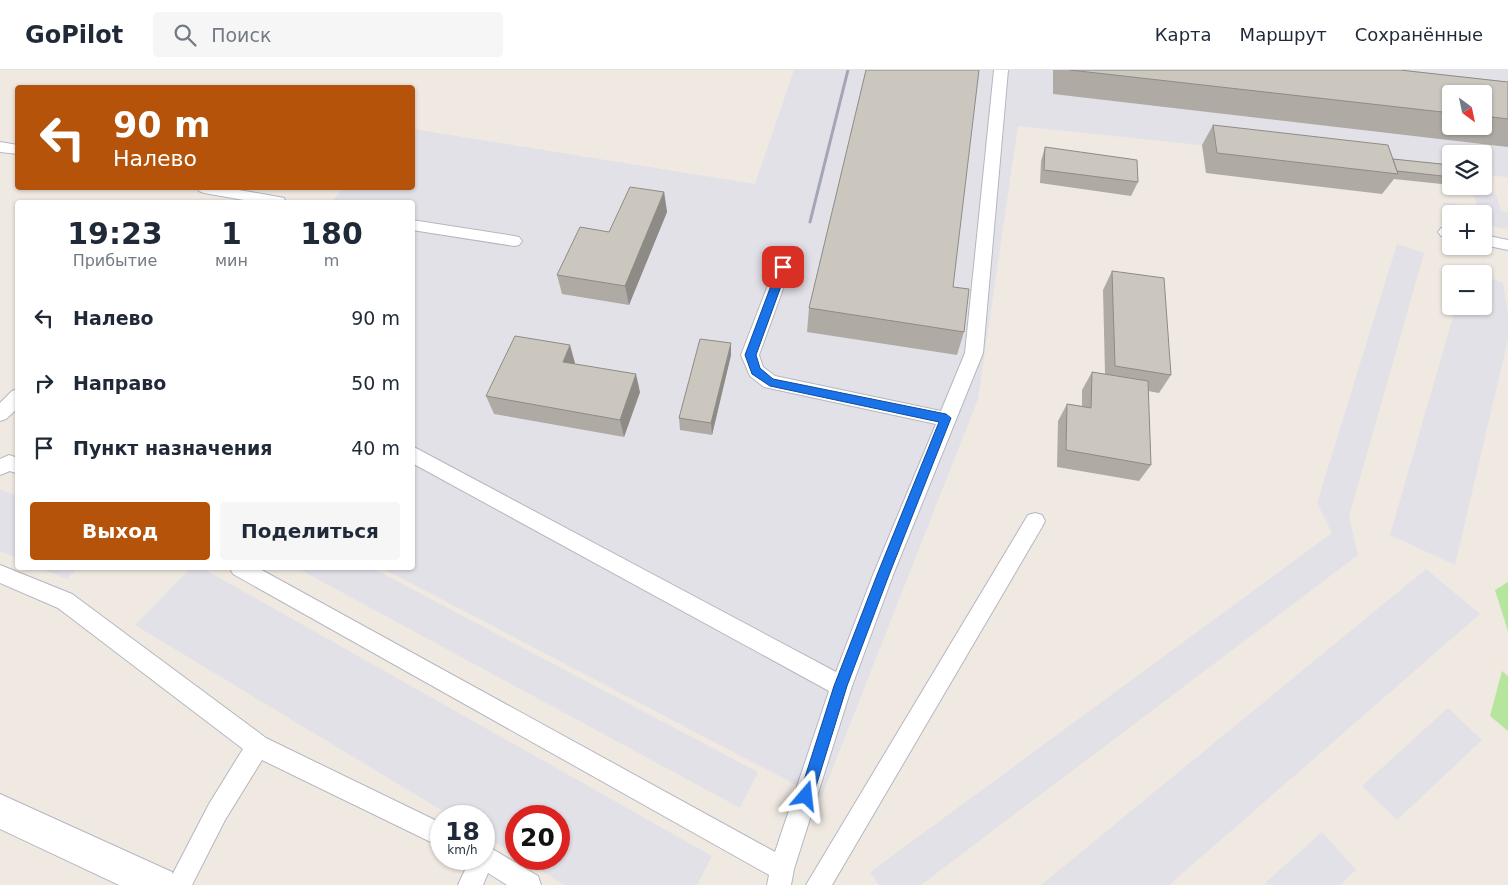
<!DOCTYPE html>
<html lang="ru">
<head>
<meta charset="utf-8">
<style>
	:root { --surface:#fff; --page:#f6f6f7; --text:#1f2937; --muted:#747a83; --line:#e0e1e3; --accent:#b45309 }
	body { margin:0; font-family:"DejaVu Sans",sans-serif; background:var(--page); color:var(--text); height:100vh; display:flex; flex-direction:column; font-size:19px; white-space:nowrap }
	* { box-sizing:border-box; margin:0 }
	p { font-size:16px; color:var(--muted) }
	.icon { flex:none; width:28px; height:28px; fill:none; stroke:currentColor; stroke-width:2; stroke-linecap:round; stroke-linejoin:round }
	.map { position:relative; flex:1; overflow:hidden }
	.drawer { position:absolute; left:15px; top:130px; width:400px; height:370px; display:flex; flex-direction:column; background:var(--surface); border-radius:5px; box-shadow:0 1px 4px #0004 }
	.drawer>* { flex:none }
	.banner { position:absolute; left:15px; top:15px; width:400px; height:105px; border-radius:5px; box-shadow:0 1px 4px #0004; background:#b45309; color:#fff; overflow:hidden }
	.needle { width:32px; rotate:147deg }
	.fabs { position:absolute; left:1442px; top:15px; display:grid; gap:10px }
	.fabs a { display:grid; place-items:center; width:50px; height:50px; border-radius:5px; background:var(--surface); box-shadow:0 1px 4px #0004; font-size:25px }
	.speed { position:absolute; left:430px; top:735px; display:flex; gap:10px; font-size:25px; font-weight:700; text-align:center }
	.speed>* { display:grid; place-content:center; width:65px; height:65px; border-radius:50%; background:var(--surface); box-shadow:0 1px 4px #0004; line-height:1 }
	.speed small { font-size:12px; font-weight:400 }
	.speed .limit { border:8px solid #d22; background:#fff; color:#111 }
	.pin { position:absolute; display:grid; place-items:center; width:42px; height:42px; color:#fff; margin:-21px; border-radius:10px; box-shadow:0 2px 8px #0006 }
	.me { position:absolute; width:55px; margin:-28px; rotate:17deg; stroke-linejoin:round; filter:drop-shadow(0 0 4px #0008) }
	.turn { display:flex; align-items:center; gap:18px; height:105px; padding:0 15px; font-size:22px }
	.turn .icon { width:65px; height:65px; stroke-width:2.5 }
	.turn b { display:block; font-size:35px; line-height:42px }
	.eta { display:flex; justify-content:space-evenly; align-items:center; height:85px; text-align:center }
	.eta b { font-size:30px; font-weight:700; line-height:35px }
	.primary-button { display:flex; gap:10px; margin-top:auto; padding:10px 15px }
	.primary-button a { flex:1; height:58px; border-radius:5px; background:var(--accent); color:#fff; font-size:20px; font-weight:700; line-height:58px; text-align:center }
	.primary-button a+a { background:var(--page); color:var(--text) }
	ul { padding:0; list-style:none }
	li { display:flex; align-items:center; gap:15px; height:65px; padding:0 15px }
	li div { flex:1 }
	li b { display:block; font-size:19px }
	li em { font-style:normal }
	header { display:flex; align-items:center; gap:30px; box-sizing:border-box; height:70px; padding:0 25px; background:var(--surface); border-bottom:1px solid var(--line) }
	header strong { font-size:24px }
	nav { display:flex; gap:28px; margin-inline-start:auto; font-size:18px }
	.search { width:350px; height:45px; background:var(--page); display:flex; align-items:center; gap:12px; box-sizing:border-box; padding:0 18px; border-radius:5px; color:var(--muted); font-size:19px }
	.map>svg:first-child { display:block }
	.industrial { fill:#e3e1e8; fill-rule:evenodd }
	.green { fill:#b6e59e }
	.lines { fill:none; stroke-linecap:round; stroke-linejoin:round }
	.service-casing { stroke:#b4b7c1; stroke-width:2 }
	.minor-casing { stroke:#b4b7c1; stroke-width:2 }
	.service { fill:#fff; fill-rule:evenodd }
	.minor { fill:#fff; fill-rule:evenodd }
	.rail { stroke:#a3a6b8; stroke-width:3 }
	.wall { fill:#afaba4; fill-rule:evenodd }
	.shaded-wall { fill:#8e8b86 }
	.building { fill:#cbc7bf; stroke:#8e8b86 }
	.route { fill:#1a73e8; stroke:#114b97 }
</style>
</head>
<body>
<header>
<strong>GoPilot</strong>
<div class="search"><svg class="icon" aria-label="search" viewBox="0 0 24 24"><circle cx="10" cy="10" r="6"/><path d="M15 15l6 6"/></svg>Поиск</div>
<nav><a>Карта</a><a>Маршрут</a><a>Сохранённые</a></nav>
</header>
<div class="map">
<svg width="1508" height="815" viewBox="0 0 1508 815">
	<rect width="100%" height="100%" fill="#efe9e1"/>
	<!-- industrial -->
	<g class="industrial">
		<path d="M794,0H1508V107L1484,105V84H1451V101L1018,56L978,329L821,728L382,498H412V132H332L343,118H412L413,59L755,114ZM1451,24H1484V56H1451Z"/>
		<path d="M1473,120L1496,124L1501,141L1508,142V159L1484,155V144H1451V149H1447L1443,132L1477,137Z"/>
		<path d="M1397,174L1424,183L1349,447L1358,485L921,815H879L870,802L1332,463L1317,433Z"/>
		<path d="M1484,205L1503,213L1508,243V269L1455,495L1390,465L1456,236H1484Z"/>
		<path d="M0,419L17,426V488L0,481Z"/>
		<path d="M39,498H77L67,509Z"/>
		<path d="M191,498H202L712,786L697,815H565L522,789H559V746H516V785L484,766V746H451L135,555Z"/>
		<path d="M297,498H372L758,702L740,738Z"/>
		<path d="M1426,499L1480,544L1169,815H1041Z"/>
		<path d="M1448,638L1482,670L1397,750L1362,716Z"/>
		<path d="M1322,762L1356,800L1340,815H1268L1265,813Z"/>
	</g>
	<!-- green -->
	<g class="green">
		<path d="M1508,512V561L1495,520Z"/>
		<path d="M1502,601L1508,606V661L1490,646Z"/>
	</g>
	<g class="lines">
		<!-- service casing -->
		<g class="service-casing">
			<g id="service">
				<path d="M994,0H1008L983,283L893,505L852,616L794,799L791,815H767L769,805L233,504L230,498H258L775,782L829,621L412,393V376L836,602L873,505L936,354L764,317L750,306L741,285L775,197L777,193L783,191L789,193L791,197L759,285L763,297L775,306L941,341L965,283Z"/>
				<path d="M0,72L18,75V84L0,82Z"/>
				<path d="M197,118H228L279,127L284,128L286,132H255L204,123L199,121Z"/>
				<path d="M412,150L514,166L519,167L522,171L519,175L514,176L412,160Z"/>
				<path d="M1446,157L1451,158V168L1441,166L1438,162L1441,158Z"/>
				<path d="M1484,165L1508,170V180L1484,175Z"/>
				<path d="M18,319V338L6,349L0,351V333L12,321Z"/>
				<path d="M9,385L18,388V404L10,401L0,405V389Z"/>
				<path d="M1035,443L1042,445L1045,451L1042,457L832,815H806L1028,445Z"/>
				<path d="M0,495L72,524L266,668L441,753V777L262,690L225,750L192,815H167L209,734L243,679L58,538L0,513Z"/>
				<path d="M484,774L538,806L541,815H507L488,803L483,815H458L470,789H484Z"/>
			</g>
		</g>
		<!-- minor casing -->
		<g class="minor-casing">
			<path id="minor" d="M0,724L172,802L177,815H119L0,759Z"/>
		</g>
		<!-- service -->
		<use href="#service" class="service"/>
		<!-- minor -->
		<use href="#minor" class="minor"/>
		<!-- rail -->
		<path class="rail" d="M810,152L848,0"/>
	</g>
	<!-- wall -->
	<g class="wall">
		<path d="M1053,0H1400L1508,12V77L1053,24ZM1451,24H1484V56H1451Z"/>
		<path d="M1213,55L1393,89L1451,95V115L1394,109L1382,124L1206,103L1202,75Z"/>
		<path d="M1045,77L1138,112L1131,126L1040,113L1041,91Z"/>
		<path d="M664,122L667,142L629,235L562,224L557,205L609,162Z"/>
		<path d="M1112,201L1171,305L1159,323L1148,321L1151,395L1139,411L1057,397L1058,351L1067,334L1082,336V320L1092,302L1105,304L1103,220Z"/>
		<path d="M953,217L964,262L957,285L807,262L809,238Z"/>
		<path d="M731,285L712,365L680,360L679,348Z"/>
		<path d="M575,293V294L640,322L624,367L494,344L486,326Z"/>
	</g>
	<!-- shaded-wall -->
	<g class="shaded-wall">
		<path d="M664,122L667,142L629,235L625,216Z"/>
		<path d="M731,273V285L712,365L711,353Z"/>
		<path d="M570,275L575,293L568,310L563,292Z"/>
		<path d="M636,304L640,322L624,367L620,350Z"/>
	</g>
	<!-- building -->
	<g class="building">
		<path d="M866,0H979L953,217L969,219L964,262L809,238Z"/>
		<path d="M1070,0H1400L1508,12V49L1484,46V24H1451V43Z"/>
		<path d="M1213,55L1388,75L1398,104L1217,83Z"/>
		<path d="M1045,77L1137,90L1138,112L1044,100Z"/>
		<path d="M1393,89L1451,95V107L1397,101Z"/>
		<path d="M630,117L664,122L625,216L557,205L580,157L609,162Z"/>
		<path d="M1112,201L1164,208L1171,305L1115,296Z"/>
		<path d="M515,266L570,275L563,292L636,304L620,350L486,326Z"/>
		<path d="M700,269L731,273L711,353L679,348Z"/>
		<path d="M1092,302L1148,311L1151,395L1066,380L1067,334L1091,338Z"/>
	</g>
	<!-- route -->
	<path class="route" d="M783,193L788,197L756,285L760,298L773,309L946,344L951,348L889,505L847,616L813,726L811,731L806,733L801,731L799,726L834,616L877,505L939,352L770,316L752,304L745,285L778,197Z"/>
</svg>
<div class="fabs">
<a><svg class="needle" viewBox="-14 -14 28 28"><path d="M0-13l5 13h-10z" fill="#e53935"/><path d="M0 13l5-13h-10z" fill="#747a83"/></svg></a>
<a><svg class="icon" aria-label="layers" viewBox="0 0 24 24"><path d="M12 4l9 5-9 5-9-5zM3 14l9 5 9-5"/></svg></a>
<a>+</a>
<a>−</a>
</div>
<div class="speed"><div>18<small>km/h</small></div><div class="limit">20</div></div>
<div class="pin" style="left:783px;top:197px;background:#d93025"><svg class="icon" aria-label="arrive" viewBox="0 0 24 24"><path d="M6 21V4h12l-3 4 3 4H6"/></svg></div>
<svg class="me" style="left:806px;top:726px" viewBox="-20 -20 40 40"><path d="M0-17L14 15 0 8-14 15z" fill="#1a73e8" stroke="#fff" stroke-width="4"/></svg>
<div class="banner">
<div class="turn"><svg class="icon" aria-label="left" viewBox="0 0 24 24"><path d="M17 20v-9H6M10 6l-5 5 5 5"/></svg><div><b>90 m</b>Налево</div></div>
</div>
<section class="drawer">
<div class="eta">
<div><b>19:23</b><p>Прибытие</p></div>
<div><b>1</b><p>мин</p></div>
<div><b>180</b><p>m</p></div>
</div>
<ul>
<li><svg class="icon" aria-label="left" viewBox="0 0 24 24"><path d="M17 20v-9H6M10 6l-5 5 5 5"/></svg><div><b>Налево</b></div><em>90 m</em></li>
<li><svg class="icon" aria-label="right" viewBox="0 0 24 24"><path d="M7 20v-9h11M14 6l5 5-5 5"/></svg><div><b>Направо</b></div><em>50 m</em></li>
<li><svg class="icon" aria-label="arrive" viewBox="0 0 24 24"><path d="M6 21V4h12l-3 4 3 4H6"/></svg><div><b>Пункт назначения</b></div><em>40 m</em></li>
</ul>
<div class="primary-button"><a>Выход</a><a>Поделиться</a></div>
</section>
</div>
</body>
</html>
